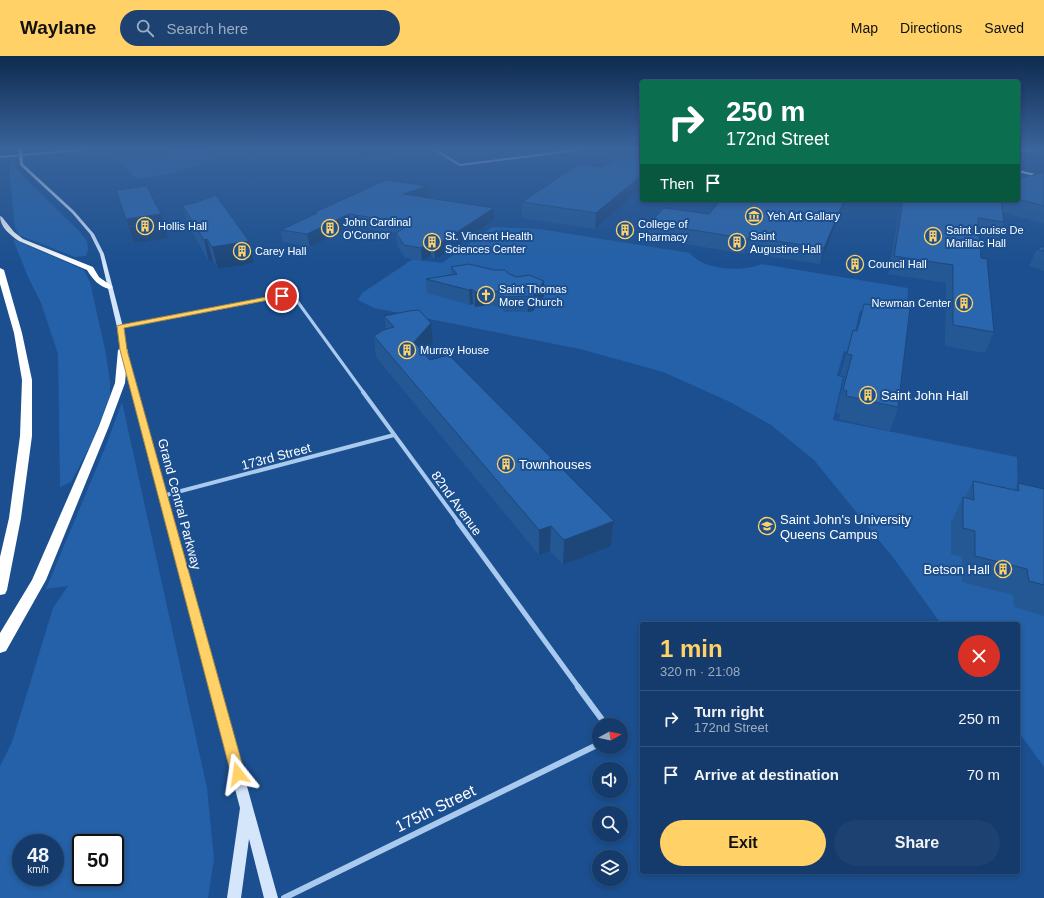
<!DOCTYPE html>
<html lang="en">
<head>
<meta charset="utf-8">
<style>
	:root { --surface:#143b6b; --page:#1d4271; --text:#f1f3f6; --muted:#9dadc1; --line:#33557e; --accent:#ffd166 }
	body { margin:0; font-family:Arial,sans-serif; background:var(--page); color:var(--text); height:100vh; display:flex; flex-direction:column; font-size:15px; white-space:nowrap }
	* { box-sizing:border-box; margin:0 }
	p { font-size:13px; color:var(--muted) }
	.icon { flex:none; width:22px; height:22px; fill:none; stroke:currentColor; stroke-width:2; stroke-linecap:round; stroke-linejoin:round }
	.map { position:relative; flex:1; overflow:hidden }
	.panel { position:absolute; left:640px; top:566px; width:380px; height:252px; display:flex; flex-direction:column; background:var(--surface); border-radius:4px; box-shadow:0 2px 6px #0003,0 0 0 1px var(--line) }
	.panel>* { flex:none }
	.hud { position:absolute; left:640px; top:24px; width:380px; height:122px; border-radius:4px; box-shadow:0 2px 6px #0003,0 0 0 1px var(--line); background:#0b6e4f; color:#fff; overflow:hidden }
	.needle { width:26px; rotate:82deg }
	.fabs { position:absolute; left:592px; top:662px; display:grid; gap:8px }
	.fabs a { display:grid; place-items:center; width:36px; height:36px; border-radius:50%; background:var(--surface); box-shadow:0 2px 6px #0003,0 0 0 1px var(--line); font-size:20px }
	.speed { position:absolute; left:12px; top:778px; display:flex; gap:8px; font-size:20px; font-weight:700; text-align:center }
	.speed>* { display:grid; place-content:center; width:52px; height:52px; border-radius:50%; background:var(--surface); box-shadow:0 2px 6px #0003,0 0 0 1px var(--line); line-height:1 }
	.speed small { font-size:10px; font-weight:400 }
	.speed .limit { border:2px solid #111; border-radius:6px; background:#fff; color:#111 }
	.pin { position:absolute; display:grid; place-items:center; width:34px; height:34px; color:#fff; margin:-17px; border:2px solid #fff; border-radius:50%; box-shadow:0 1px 4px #0007 }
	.me { position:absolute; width:44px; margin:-22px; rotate:345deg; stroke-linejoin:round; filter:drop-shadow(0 0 3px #0008) }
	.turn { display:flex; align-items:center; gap:14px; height:84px; padding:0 20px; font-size:18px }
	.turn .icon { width:52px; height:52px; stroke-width:2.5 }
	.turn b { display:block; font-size:28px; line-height:34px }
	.then { display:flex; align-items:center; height:38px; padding:0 20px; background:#0003; gap:8px; font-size:15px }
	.round { display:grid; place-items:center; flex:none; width:42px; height:42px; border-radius:21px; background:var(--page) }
	.overview { display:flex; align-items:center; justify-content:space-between; height:68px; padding:0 20px }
	h1 { font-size:24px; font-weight:700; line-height:30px; color:var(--accent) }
	.button { display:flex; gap:8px; margin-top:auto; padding:8px 20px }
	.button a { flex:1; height:46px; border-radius:24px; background:var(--accent); color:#111; font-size:16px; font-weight:700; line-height:46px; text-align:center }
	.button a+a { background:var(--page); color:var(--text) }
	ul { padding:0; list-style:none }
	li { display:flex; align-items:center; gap:12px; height:56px; padding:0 20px; border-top:1px solid var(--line) }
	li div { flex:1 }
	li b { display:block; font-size:15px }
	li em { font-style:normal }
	header { display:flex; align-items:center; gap:24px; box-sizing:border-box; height:56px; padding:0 20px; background:var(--accent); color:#111 }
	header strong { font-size:19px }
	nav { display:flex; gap:22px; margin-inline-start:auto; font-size:14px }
	.search { width:280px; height:36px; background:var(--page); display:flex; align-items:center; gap:10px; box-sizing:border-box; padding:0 14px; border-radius:22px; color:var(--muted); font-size:15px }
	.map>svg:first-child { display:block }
	.green { fill:#2461a8; fill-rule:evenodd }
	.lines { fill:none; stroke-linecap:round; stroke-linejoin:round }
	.street-far4 { stroke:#a9c9ee; stroke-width:2 }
	.street-far3 { stroke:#a9c9ee; stroke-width:3 }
	.street-far2 { stroke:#a9c9ee; stroke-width:4 }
	.street-far1 { stroke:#a9c9ee; stroke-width:5 }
	.street { stroke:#a9c9ee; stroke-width:6 }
	.secondary { fill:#d6e6fa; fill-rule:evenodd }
	.primary { fill:#f0f6ff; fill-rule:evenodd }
	.highway { fill:#fff; fill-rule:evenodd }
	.wall { fill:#245895 }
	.shaded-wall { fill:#1d4779 }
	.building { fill:#2a66ad; stroke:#1d4779 }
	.route { fill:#ffd166; stroke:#a68842 }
	.labels { text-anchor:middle; stroke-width:4; stroke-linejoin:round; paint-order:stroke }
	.far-poi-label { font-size:11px; fill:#fff; stroke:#1b4f8f; text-anchor:start }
	.poi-label { font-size:13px; fill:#fff; stroke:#1b4f8f; text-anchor:start }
	.street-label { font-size:13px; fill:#fff; stroke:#1b4f8f }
	.near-street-label { font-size:16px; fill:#fff; stroke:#1b4f8f }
</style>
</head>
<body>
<header>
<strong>Waylane</strong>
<div class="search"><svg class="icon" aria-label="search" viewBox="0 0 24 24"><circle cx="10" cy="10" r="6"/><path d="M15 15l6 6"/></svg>Search here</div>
<nav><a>Map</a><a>Directions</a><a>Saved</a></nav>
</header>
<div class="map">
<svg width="1044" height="842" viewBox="0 0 1044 842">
	<rect width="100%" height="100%" fill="#1b4f8f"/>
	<!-- green -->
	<g class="green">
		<path d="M200,91H207L214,95L213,104C188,115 164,119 137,123L117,104L123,102Z"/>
		<path d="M13,102L15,110L20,117L78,174L87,185L88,194L86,200L75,201L19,179L15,172L9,113L12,112L10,103Z"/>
		<path d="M492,171L539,173L690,197C704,215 743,216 762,208L908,232L907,262L860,255L850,296L844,295L837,320L843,321L833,364L1017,401L1018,443L1044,449V711L1018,675V568H941L895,504L814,404L771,369L730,346L663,316L580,293L374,252L358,244L362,237L413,203L442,207Z"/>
		<path d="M13,183L84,214L90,226L105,293L110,325V340L92,386L71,426L60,431L58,298L41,247L28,221Z"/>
		<path d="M122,346L207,732L214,803L208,842H0V710L12,686L53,552L68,530L46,533L107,387ZM21,787H55V821H21ZM81,787H115V821H81Z"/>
	</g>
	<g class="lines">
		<!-- street-far4 -->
		<g class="street-far4">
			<path d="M430,91L460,109L601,91"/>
			<path d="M1018,96L1044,93"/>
			<path d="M0,101L114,91"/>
		</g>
		<!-- street-far3 -->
		<path class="street-far3" d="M120,271L292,238L364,337"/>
		<!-- street-far2 -->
		<g class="street-far2">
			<path d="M363,336L459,467"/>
			<path d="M162,440L394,379"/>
		</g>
		<!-- street-far1 -->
		<path class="street-far1" d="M458,466L579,632"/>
		<!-- street -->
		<g class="street">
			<path d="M578,631L606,669"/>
			<path d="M284,842L599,688"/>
		</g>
		<!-- secondary -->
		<path class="secondary" d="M18,91H22L23,108L74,155L94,178L104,198L123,271L126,294L278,842H264L249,783L241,842H227L240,752L120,294L117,271L100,198L90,178L72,157L20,109Z"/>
		<!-- primary -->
		<path class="primary" d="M1018,114L1044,120V122L1018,116Z"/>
		<!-- highway -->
		<g class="highway">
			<path d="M0,160L2,161L14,176L23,183L93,211L99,221L113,231L109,233C99,230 93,224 87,214L19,185C10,179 0,171 0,160Z"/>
			<path d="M0,212L4,214L22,277L32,324V380L21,462L7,534L5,538L0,539V501L9,462L20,380L22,324L14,277L0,228Z"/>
			<path d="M123,291L128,294L125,327L109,370L46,524L6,595L0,597V577L32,524L99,370L115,327L118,294Z"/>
		</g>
	</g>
	<!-- wall -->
	<g class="wall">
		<path d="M349,91H403L404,94L361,100Z"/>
		<path d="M642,100V132L595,173L522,162V146L603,111L634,101Z"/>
		<path d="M1044,116V168L1003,156L1004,166L998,182L979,180L981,202L994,276L985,297L945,290L946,227L888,218L899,156L903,144H1018V123Z"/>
		<path d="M428,130V141L426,142L494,152V164L435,204L431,199L422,205L405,202L397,189L396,177L351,170L310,191L283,186L281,174L314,158L313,157Z"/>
		<path d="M116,134L161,158L168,182L134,187L123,156Z"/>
		<path d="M721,144H846L820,208L746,197L745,198L648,182L650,167L709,158Z"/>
		<path d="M182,149L254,207L218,213L213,205L209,206L188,169Z"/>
		<path d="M1044,190V215L1029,210L1037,193Z"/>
		<path d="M451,211L509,218L517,221L544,225V240L533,255L528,256H504L500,251L489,249L475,251L473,248L470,249L427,237L426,223L451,219Z"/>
		<path d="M874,245L898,351L890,375L839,363L840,358L836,357L845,320H840L853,274L856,275L864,248L873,249Z"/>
		<path d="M384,260L431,267L433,288L424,298L430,304L614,465L611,490L563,509L550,495L539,499L376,301L374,280L386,273Z"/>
		<path d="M973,425L1014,434L1018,427L1044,433V560L1014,551L1013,539L962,526V501L951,498V467L963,441L965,442Z"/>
	</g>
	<!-- shaded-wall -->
	<g class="shaded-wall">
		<path d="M360,91H403L404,94L361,100Z"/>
		<path d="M642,119V132L595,173L596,157Z"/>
		<path d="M428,130V141L404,150L403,138Z"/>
		<path d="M844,144H846L820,208L824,192Z"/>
		<path d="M494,152V164L435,204L434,191Z"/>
		<path d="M161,158L168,182L134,187L126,163Z"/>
		<path d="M349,158L351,170L310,191L307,178Z"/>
		<path d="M749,181L746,197L745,198L748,183Z"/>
		<path d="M207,183L213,205L209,206L204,184Z"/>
		<path d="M249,185L254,207L218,213L212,191Z"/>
		<path d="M430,186L431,199L422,205L421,192Z"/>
		<path d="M544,225V240L533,255L528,256V240Z"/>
		<path d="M472,233L473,248L470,249L469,234Z"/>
		<path d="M488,234L489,249L475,251V236Z"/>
		<path d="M431,267L433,288L416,307L414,286Z"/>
		<path d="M614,465L611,490L563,509L564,484Z"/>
		<path d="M551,470L550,495L539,499V474Z"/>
	</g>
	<!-- building -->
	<g class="building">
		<path d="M619,99L634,101L636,99L642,100V119L596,157L522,146L579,108L603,111Z"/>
		<path d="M1044,116V150L1018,143V123Z"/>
		<path d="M386,124L428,130L403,138L494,152L434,191L430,186L421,192L404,189L396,177L411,168L349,158L307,178L281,174L317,157H313Z"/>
		<path d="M147,130L161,158L126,163L116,134Z"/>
		<path d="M216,139L249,185L212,191L207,183L204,184L182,149L194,147Z"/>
		<path d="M721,144H844L824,192L749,181L748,183L650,167L664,152L709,158Z"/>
		<path d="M903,144H1001L1004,166L978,162L981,202L987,203L994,276L953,269V209L894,200Z"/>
		<path d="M1044,190V195L1037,193Z"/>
		<path d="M469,208L494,214H505L509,218L517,221L529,219L544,225L533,240H528L504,241L500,236L488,234L475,236L472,233L469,234L426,223L457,218L451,211Z"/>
		<path d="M874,245L910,252L898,351L846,340L847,335L843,334L852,299L847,298L853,274L857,275L864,248L875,249Z"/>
		<path d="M419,254L431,267L414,286L430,304L449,299L614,465L564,484L551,470L539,474L374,280L383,274L394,271L384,260L409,255Z"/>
		<path d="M973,425L1019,435L1018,427L1044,433V529L1029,525L1027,513L975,500V475L963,472V441L974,444Z"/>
	</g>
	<!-- sky -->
	<linearGradient id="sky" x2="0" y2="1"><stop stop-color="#0f2b4f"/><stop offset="0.44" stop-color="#39639b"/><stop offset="1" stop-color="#39639b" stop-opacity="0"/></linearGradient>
	<rect width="1044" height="209" fill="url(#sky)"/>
	<!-- route -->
	<path class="route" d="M282,238L285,240L284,241L124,272L127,294L245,718L243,723L238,724L233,723L231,718L120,294L117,270L120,269Z"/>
	<!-- icons -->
	<defs>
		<g id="museum-ring" transform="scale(0.9)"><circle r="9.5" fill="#1b4f8f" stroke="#ffd166" stroke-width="1.5"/><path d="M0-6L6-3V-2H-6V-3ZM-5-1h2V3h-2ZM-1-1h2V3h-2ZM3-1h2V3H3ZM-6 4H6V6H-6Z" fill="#ffd166"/></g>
		<g id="building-ring" transform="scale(0.9)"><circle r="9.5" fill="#1b4f8f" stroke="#ffd166" stroke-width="1.5"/><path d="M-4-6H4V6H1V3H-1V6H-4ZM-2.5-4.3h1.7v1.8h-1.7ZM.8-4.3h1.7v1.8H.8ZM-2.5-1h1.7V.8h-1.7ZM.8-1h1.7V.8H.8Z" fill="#ffd166"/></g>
		<g id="church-ring" transform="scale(0.9)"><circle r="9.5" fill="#1b4f8f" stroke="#ffd166" stroke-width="1.5"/><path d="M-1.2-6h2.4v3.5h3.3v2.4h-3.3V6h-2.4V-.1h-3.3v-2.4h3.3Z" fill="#ffd166"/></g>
		<g id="university-ring" transform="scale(0.9)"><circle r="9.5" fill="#1b4f8f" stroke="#ffd166" stroke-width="1.5"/><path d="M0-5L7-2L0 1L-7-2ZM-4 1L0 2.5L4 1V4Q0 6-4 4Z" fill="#ffd166"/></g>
	</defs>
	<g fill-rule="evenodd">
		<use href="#museum-ring" x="754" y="160"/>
		<use href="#building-ring" x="145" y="170"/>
		<use href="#building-ring" x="330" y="172"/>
		<use href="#building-ring" x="625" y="174"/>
		<use href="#building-ring" x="933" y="180"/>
		<use href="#building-ring" x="432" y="186"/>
		<use href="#building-ring" x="737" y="186"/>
		<use href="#building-ring" x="242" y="195"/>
		<use href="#building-ring" x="855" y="208"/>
		<use href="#church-ring" x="486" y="239"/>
		<use href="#building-ring" x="964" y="247"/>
		<use href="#building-ring" x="407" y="294"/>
		<use href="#building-ring" x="868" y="339"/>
		<use href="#building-ring" x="506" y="408"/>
		<use href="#university-ring" x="767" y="470"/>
		<use href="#building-ring" x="1003" y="513"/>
	</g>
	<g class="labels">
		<!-- far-poi labels -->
		<g class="far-poi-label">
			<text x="767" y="164">Yeh Art Gallary</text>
			<text x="343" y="170">John Cardinal<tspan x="343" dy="13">O'Connor</tspan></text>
			<text x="638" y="172">College of<tspan x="638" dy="13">Pharmacy</tspan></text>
			<text x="158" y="174">Hollis Hall</text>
			<text x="946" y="178">Saint Louise De<tspan x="946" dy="13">Marillac Hall</tspan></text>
			<text x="445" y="184">St. Vincent Health<tspan x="445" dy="13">Sciences Center</tspan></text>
			<text x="750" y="184">Saint<tspan x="750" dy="13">Augustine Hall</tspan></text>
			<text x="255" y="199">Carey Hall</text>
			<text x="868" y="212">Council Hall</text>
			<text x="499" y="237">Saint Thomas<tspan x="499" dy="13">More Church</tspan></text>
			<text x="951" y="251" text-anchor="end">Newman Center</text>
			<text x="420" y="298">Murray House</text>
		</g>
		<!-- poi labels -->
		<g class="poi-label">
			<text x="881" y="344">Saint John Hall</text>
			<text x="519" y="413">Townhouses</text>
			<text x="780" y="468">Saint John's University<tspan x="780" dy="15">Queens Campus</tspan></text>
			<text x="990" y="518" text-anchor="end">Betson Hall</text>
		</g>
		<!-- street labels -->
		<g class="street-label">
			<text transform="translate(276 400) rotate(-15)" y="5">173rd Street</text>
			<text transform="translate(457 447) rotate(54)" y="5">82nd Avenue</text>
			<text transform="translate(180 448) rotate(75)" y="5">Grand Central Parkway</text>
		</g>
		<!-- near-street labels -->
		<g class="near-street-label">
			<text transform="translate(435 752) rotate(-26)" y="6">175th Street</text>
		</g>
	</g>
</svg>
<div class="fabs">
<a><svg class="needle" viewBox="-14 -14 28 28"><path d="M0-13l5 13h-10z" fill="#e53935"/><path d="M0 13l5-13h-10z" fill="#9dadc1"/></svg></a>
<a><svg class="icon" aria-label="sound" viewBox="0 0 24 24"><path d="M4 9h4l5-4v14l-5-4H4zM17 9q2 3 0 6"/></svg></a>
<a><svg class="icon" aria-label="search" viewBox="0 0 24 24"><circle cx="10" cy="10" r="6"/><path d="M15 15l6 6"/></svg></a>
<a><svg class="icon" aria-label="layers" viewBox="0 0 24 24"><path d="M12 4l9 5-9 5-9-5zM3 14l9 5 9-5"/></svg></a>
</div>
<div class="speed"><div>48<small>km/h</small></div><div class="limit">50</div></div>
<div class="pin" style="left:282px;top:240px;background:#d93025"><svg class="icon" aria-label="arrive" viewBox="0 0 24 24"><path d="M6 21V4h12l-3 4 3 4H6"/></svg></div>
<svg class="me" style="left:238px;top:718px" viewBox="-20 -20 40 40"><path d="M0-17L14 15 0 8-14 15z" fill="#ffd166" stroke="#fff" stroke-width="4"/></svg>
<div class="hud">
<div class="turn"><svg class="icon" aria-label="right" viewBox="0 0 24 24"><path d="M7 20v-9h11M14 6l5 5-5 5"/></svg><div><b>250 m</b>172nd Street</div></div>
<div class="then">Then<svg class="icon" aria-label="arrive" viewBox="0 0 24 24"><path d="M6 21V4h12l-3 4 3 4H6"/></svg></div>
</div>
<section class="panel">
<div class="overview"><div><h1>1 min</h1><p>320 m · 21:08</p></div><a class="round" style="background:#d93025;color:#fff"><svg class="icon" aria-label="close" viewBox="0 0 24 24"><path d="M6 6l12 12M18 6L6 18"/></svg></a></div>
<ul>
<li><svg class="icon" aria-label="right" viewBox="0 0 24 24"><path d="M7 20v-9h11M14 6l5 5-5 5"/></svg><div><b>Turn right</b><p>172nd Street</p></div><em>250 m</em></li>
<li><svg class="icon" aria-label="arrive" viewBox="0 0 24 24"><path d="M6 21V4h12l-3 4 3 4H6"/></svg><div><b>Arrive at destination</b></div><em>70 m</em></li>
</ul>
<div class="button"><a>Exit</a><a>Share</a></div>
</section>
</div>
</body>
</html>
